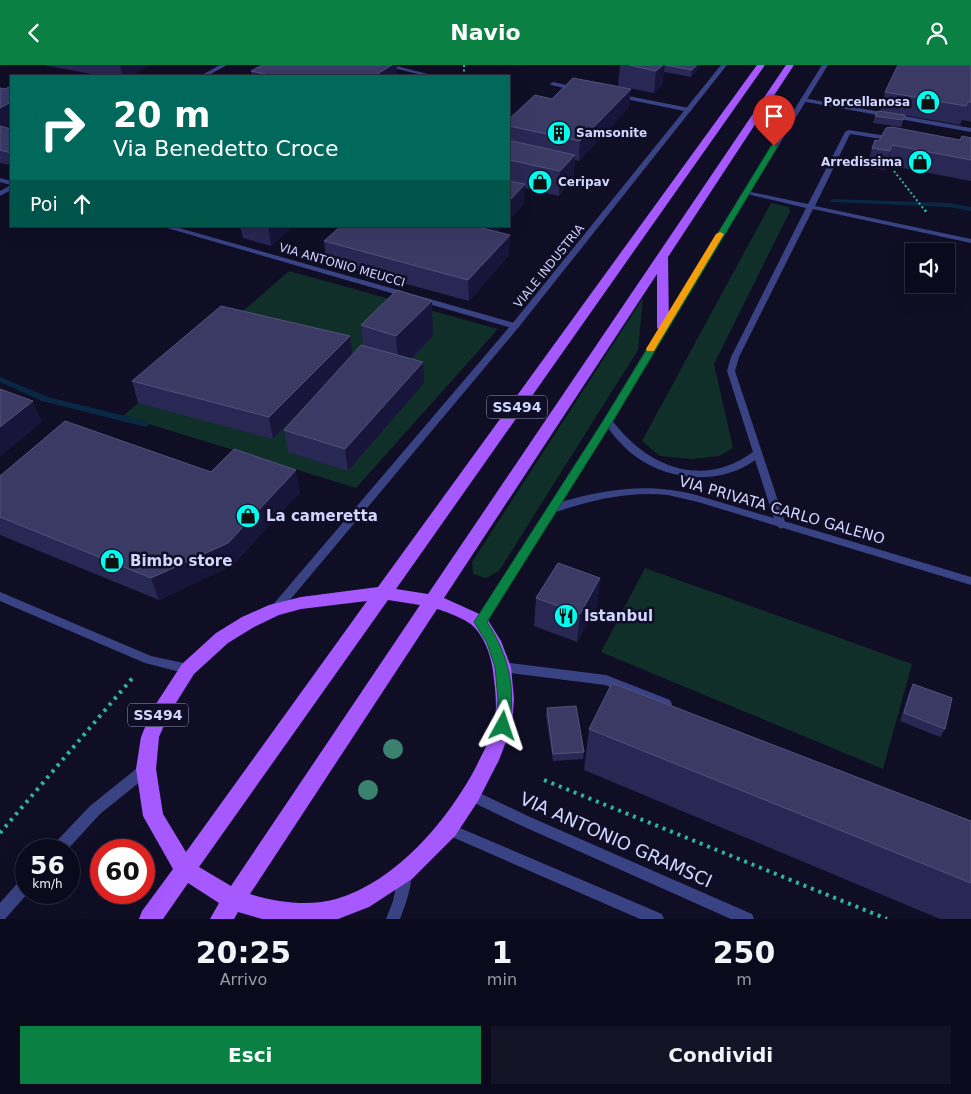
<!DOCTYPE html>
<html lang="it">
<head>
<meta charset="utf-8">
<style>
	:root { --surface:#0b0a1c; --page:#141325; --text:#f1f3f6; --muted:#9a9aa3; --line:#2b2b3b; --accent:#0b8043 }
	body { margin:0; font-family:"DejaVu Sans",sans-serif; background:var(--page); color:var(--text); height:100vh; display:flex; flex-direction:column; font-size:19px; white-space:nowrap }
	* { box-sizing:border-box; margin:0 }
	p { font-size:16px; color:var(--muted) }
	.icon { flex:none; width:28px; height:28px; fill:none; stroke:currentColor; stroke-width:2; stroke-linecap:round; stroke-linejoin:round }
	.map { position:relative; height:854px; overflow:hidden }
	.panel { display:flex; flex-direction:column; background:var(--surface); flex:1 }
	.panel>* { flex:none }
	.hud { position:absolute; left:10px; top:10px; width:500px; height:152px; border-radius:0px; box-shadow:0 5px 20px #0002,0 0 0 1px var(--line); background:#00695c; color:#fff; overflow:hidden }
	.controls { position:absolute; left:905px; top:178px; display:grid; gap:10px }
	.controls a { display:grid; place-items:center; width:50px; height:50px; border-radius:0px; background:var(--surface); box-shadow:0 5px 20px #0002,0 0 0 1px var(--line); font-size:25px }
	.speed { position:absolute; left:15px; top:774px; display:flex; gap:10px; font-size:25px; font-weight:700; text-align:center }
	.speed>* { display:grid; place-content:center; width:65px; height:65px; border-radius:50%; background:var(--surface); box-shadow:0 5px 20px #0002,0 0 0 1px var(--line); line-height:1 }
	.speed small { font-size:12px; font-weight:400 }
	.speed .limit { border:8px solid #d22; background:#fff; color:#111 }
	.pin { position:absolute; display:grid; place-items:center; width:42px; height:42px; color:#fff; margin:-51px -21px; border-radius:50% 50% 50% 0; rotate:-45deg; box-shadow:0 0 5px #0007 }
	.pin .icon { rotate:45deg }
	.me { position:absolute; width:55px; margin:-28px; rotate:5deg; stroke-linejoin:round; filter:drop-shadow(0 0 4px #0008) }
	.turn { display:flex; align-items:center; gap:18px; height:105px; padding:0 20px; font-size:22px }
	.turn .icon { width:65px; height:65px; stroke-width:2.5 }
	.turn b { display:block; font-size:35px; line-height:42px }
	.then { display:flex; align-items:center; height:48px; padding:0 20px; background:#0003; gap:10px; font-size:19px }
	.eta { display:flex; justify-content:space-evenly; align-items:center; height:85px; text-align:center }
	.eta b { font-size:30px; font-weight:800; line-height:35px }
	.primary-button { display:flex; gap:10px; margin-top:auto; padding:10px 20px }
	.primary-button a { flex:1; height:58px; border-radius:0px; background:var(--accent); color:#fff; font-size:20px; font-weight:800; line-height:58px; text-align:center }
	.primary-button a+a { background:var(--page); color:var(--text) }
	header { display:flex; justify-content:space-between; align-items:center; height:65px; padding:0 20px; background:var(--accent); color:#fff; font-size:22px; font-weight:800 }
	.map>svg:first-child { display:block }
	.green { fill:#112f29 }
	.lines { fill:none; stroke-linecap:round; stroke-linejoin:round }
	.stream { fill:#0a2843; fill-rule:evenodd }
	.path-far2 { stroke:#2eb799; stroke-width:2; stroke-dasharray:2 2.5; stroke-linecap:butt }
	.path-far1 { stroke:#2eb799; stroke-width:2.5; stroke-dasharray:2 3; stroke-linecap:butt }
	.path { stroke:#2eb799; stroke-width:4; stroke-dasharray:3 5; stroke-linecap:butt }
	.lane { fill:#394384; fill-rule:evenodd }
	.street { fill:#394384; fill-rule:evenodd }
	.primary { fill:#a659ff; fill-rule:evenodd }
	.tree { fill:#3a826e }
	.wall { fill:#292753 }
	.shaded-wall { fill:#171539 }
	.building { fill:#3b3a65; stroke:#53527e }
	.route { fill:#0b8043; stroke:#07532c }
	.slow { fill:#f59e0b }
	.labels { text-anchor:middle; stroke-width:5; stroke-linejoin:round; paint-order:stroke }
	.far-poi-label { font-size:12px; font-weight:bold; fill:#d2d5ff; stroke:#0f0e25; text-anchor:end }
	.far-street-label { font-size:12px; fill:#d2d5ff; stroke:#0f0e25 }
	.shield { fill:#0f0e25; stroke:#9899be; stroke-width:1 }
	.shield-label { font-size:14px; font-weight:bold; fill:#d2d5ff }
	.street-label { font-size:15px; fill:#d2d5ff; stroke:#0f0e25 }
	.poi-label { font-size:15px; font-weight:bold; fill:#d2d5ff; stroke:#0f0e25; text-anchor:start }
	.near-street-label { font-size:18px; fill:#d2d5ff; stroke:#0f0e25 }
</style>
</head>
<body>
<header><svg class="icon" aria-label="back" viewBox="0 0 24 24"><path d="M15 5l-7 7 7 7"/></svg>Navio<svg class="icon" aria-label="person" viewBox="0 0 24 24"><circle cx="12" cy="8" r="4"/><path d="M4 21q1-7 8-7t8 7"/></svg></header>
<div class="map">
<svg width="971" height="854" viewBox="0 0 971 854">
	<rect width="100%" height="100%" fill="#0f0e25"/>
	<!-- green -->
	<g class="green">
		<path d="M771,138L789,142L790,146L714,299L733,383L719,391L691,394L660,391L642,376Z"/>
		<path d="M289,206L498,264L356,423L123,351Z"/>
		<path d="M643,233L638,285L499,506L486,513L473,509L472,497Z"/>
		<path d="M645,503L912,599L883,704L601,587Z"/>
	</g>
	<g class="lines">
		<!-- stream -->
		<g class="stream">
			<path d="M833,134L949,138L971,142V146L949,142L831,137V135Z"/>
			<path d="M0,312L48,332L146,356L150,359L146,362L42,336L0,317Z"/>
		</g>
		<!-- path-far2 -->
		<g class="path-far2">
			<path d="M464,0V11"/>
			<path d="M894,106L926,147"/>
		</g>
		<!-- path-far1 -->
		<path class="path-far1" d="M925,145L928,149"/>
		<!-- path -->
		<g class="path">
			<path d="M544,715L887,854"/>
			<path d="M0,768L135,610"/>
		</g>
		<!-- lane -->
		<g class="lane">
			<path d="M381,0H392L436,11H426Z"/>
			<path d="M553,17L579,23L580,24L577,26L551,20L550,19Z"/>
			<path d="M618,29L689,43L692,45L689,47L616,32V30Z"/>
			<path d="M803,33L971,63V67L801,36L800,35Z"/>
			<path d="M848,65L894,72L897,74L894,76L850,69L815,141L971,174V178L813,144L739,292L735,306L786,460L781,464L776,460L755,395C720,421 668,416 635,391C622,381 612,369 603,356L605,354H611C646,401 701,425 753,387L727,306L731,292L806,143L743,128L746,126L808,139L845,67Z"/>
			<path d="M0,113L11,116V120L0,117Z"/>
			<path d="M160,161H172L518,259L519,261L518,263H512Z"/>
			<path d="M502,597L606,610L670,635L672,639L670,643L666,644L605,620L502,607L498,605L496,602L498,599Z"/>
		</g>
		<!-- street -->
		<g class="street">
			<path d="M220,0H227L207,11H200Z"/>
			<path d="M721,0H727L518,263L279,548L275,549L271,548L269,545L271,542L512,259Z"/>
			<path d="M822,0H828L667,263L613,356L561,437C610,423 653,417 703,432L971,512V520L698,437C688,435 678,432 668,430C630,426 591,435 556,447L484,560L480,561L476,560L474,557L476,554L603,356L659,263Z"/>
			<path d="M11,120V125L0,131V126Z"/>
			<path d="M0,527L151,591L188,599L192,601L194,604L192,607L188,609L145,598L0,536Z"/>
			<path d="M146,698L151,700L152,704L151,708L100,749L67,785H51L53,780L90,741L141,700Z"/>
			<path d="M471,724L530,752L752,849L754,854H731L520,760L466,734L464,730L466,726Z"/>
			<path d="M448,758L662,849L664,854H640L443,768L441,764L443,760Z"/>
			<path d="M405,800L410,802C415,815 405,841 400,854H386L393,836L400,802Z"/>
			<path d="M26,812V828H28L5,854H0V838L21,814Z"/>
		</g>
		<!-- primary -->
		<path class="primary" d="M757,0H765L396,524L428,529L786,0H794L668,192L669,263L663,267L657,263V209L444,533L486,552L501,576L511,602L514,634L512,661L499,695L478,736L455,771L412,814L369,842L338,854H262L238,847L234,854H210L219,838L188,818L163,854H139L142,846L173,804L143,751L136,704L141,672L152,645L182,599L216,568L242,552L269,540L301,532L378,522ZM388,535L420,540L231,821L199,802ZM367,536L186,787L163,749L156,704L159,672L169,649L194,609L228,578L254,562L279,550L301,544ZM437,544C447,547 468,555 474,562C487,575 493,598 494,615C496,630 497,645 494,660C491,674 482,689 476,702C447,756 397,816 336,834C309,842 276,837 250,829Z"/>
	</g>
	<!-- trees -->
	<g class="tree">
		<circle cx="393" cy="684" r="10"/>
		<circle cx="368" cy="725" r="10"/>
	</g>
	<!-- wall -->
	<g class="wall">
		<path d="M43,0H150L131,11H102Z"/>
		<path d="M262,0H397V11H252L251,6Z"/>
		<path d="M620,0H701L691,12L664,7L662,20L654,28L618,21Z"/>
		<path d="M971,0V57L962,55L960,60L880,46L885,27Z"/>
		<path d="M11,21V59L5,62L11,64V100L0,98V23L5,24Z"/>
		<path d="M552,34L629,42L579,96L575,95L573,114L559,131L524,123V139L509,155V54Z"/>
		<path d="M905,50L901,62L873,58L875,51Z"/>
		<path d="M971,73V116L887,100L885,105L867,102L872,83L879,76L960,75Z"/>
		<path d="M240,161H294L271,181L243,173Z"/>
		<path d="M498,167L509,190L469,236L326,197L324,176Z"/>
		<path d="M361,260L433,271L412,294L424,318L348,406L288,387L284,365L311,335L273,374L138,338L132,316L350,271L352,290L363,280Z"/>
		<path d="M211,407L300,427L233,500L159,535L0,470V411Z"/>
		<path d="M600,513L597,541L577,577L534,561L536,533Z"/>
		<path d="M913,619L945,664L940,672L900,656L909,627Z"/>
		<path d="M547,643L584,687L583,694L553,696L546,651Z"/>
		<path d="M589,664L971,756V854H940L584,705Z"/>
	</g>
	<!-- shaded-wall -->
	<g class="shaded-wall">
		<path d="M120,0H150L131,11H123Z"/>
		<path d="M392,0H397V11H374Z"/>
		<path d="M663,0H665L662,20L654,28L656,6Z"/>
		<path d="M697,0H701L691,12L692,5Z"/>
		<path d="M631,24L629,42L579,96L580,76Z"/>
		<path d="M11,37V59L0,65V43Z"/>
		<path d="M892,80L887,100L885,105L890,86Z"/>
		<path d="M575,90L573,114L559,131L560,106Z"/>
		<path d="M525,119L524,139L509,155V136Z"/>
		<path d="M268,161H294L271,181Z"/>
		<path d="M484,161H503L482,184V163Z"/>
		<path d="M510,170L509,190L469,236L468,215Z"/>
		<path d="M432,236L433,271L399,307L396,271Z"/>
		<path d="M350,271L353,292L273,374L269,352Z"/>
		<path d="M423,297L424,318L348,406L345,384Z"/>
		<path d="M33,336L42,357L0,392V362Z"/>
		<path d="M296,405L300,427L233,500L159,535L151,513Z"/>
		<path d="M600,513L597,541L577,577L580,549Z"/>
	</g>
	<!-- building -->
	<g class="building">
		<path d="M262,0H392L374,11H260L265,9L251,6Z"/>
		<path d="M629,0H663L656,6Z"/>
		<path d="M665,0H697L692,5Z"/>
		<path d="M898,0H971V37H968L966,41L885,27Z"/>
		<path d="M573,13L631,24L580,76L509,61V54L535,30L552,34Z"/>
		<path d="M11,21V37L0,43V23L5,24Z"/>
		<path d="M878,46L905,50L903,55L875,51Z"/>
		<path d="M0,61L11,64V88L0,85Z"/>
		<path d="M892,62L960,75L962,71L971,73V95L892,80L890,86L872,83L875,75L879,76L886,63Z"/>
		<path d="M512,76L575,90L560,106L509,95V79Z"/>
		<path d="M509,116L525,119L509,136Z"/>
		<path d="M341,161H484L482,163L510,170L468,215L324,176Z"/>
		<path d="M397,225L432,236L396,271L361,260Z"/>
		<path d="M221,241L350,271L269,352L132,316Z"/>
		<path d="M361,280L423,297L345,384L284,365Z"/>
		<path d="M0,324L33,336L0,362Z"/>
		<path d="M65,356L211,407L234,384L296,405L228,478L151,513L0,452V411Z"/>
		<path d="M558,498L600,513L580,549L536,533Z"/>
		<path d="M612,618L971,756V818L589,664Z"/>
		<path d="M913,619L952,633L945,664L904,648Z"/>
		<path d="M576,641L584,687L553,689L547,643Z"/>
	</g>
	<!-- route -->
	<path class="route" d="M774,79L778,81L613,356L487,557C505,584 514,613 511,646C511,653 511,659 508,665L503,667L498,665L496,661L498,634L495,602L487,578L474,557L603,356L771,81Z"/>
	<!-- slow -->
	<path class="slow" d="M720,167L724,169L655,284L654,286H647L646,284L716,169Z"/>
	<!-- icons -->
	<defs>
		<g id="shop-disc" transform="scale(1.25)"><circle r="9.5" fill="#00fdee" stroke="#0f0e25"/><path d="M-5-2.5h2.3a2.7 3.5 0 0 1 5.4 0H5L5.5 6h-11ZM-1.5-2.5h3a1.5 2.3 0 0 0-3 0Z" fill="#111"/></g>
		<g id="building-disc" transform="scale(1.25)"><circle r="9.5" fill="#00fdee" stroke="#0f0e25"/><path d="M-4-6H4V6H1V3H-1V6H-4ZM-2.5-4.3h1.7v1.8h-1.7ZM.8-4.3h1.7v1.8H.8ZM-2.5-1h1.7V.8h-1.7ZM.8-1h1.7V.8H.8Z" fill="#111"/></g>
		<g id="restaurant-disc" transform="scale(1.25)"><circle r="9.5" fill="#00fdee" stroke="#0f0e25"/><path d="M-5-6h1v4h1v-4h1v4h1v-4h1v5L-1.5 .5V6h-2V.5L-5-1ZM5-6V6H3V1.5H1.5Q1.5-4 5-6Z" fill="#111"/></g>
	</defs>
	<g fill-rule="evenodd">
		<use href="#shop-disc" x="928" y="37"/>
		<use href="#building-disc" x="559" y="68"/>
		<use href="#shop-disc" x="920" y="97"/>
		<use href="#shop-disc" x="540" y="117"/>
		<use href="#shop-disc" x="248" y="451"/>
		<use href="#shop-disc" x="112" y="496"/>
		<use href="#restaurant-disc" x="566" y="551"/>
	</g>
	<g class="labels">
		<!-- far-poi labels -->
		<g class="far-poi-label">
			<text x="910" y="41">Porcellanosa</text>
			<text x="576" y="72" text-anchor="start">Samsonite</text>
			<text x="902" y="101">Arredissima</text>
			<text x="558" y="121" text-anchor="start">Ceripav</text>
		</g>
		<!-- far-street labels -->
		<g class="far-street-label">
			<text transform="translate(342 200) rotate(16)" y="4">VIA ANTONIO MEUCCI</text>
			<text transform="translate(549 201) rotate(-51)" y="4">VIALE INDUSTRIA</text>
		</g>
		<!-- shield labels -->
		<g class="shield">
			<rect x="487" y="330.5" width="60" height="23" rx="4"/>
			<rect x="128" y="638.5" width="60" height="23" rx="4"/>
		</g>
		<g class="shield-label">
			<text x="517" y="347">SS494</text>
			<text x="158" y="655">SS494</text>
		</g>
		<!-- street labels -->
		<g class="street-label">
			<text transform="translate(782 445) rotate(16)" y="5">VIA PRIVATA CARLO GALENO</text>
		</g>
		<!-- poi labels -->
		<g class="poi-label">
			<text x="266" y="456">La cameretta</text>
			<text x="130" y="501">Bimbo store</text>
			<text x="584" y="556">Istanbul</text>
		</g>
		<!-- near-street labels -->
		<g class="near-street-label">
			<text transform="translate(616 775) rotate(24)" y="6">VIA ANTONIO GRAMSCI</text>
		</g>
	</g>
</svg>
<div class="controls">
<a><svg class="icon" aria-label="sound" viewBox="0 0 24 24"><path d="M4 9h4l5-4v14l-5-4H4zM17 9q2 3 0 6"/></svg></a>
</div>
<div class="speed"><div>56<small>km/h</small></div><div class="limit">60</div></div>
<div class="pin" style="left:774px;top:81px;background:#d93025"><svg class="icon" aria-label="arrive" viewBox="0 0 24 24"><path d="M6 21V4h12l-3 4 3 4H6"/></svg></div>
<svg class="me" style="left:503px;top:661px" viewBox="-20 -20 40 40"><path d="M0-17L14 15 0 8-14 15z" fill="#0b8043" stroke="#fff" stroke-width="4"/></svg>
<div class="hud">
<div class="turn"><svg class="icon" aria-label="right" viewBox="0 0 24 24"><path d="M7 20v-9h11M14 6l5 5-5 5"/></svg><div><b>20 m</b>Via Benedetto Croce</div></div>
<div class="then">Poi<svg class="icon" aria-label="ahead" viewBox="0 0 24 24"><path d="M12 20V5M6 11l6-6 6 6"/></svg></div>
</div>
</div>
<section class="panel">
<div class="eta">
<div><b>20:25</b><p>Arrivo</p></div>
<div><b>1</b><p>min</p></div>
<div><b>250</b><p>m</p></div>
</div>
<div class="primary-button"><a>Esci</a><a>Condividi</a></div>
</section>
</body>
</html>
